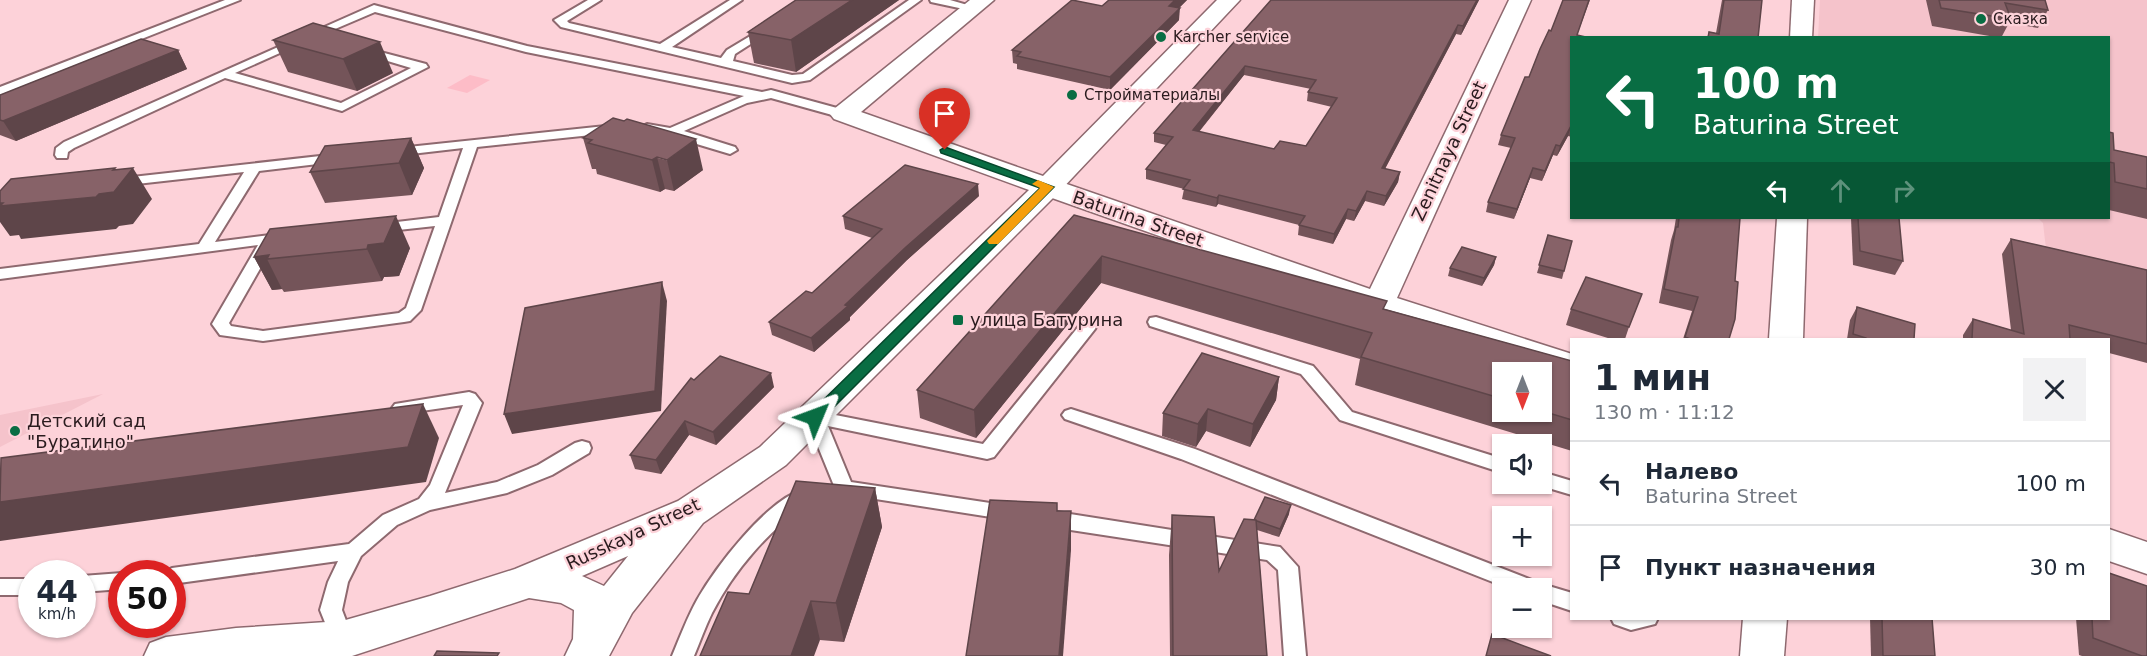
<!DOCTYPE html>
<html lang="ru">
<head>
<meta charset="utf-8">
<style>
	:root { --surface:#fff; --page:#f2f2f3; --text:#1f2937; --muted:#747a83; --line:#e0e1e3 }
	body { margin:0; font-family:"DejaVu Sans",sans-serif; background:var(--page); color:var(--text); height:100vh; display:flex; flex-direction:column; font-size:22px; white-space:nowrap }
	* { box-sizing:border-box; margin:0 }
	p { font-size:20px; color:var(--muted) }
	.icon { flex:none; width:33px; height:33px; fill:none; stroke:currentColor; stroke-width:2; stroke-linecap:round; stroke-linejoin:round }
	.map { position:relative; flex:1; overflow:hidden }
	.drawer { position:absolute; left:1570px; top:338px; width:540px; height:282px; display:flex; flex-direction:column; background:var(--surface); border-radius:0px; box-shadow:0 2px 4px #0004 }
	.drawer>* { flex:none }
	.hud { position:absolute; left:1570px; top:36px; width:540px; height:183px; border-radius:0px; box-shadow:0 2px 4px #0004; background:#096d43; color:#fff; overflow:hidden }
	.needle { width:39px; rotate:180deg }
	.controls { position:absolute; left:1492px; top:362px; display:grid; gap:12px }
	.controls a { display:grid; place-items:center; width:60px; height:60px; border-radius:0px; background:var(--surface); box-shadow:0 2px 4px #0004; font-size:30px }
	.speed { position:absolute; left:18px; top:560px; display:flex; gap:12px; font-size:30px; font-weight:700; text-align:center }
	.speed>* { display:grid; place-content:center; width:78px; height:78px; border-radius:50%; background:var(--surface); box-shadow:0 2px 4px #0004; line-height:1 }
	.speed small { font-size:15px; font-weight:400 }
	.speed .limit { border:9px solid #d22; background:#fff; color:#111 }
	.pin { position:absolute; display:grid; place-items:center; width:51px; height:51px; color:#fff; margin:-62px -26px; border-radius:50% 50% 50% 0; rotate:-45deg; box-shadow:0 0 6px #0007 }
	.pin .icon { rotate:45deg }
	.me { position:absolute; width:66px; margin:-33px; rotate:46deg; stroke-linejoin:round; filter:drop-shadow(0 0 4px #0008) }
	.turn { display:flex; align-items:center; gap:21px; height:126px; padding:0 24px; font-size:27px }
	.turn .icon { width:78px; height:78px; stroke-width:2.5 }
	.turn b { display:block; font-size:42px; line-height:51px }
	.lanes { display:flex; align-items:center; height:57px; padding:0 24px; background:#0003; justify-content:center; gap:30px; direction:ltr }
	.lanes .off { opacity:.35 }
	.round { display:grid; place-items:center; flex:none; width:63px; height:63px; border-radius:0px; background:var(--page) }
	.headline { display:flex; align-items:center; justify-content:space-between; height:102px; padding:0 24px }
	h1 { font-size:36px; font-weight:600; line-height:45px }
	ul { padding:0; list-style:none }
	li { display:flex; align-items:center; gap:18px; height:84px; padding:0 24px; border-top:2px solid var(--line) }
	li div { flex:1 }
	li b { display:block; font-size:22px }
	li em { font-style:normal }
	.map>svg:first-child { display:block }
	.built { fill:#f5c3cb }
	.green { fill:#fdbcc7 }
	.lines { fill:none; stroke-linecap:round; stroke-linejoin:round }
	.lane-casing { stroke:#8e696f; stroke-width:4 }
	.street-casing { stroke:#8e696f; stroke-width:3 }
	.secondary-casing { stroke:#8e696f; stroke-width:3 }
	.lane { fill:#fff; fill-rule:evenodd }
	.street { fill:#fff; fill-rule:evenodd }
	.secondary { fill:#fff; fill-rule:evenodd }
	.wall { fill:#745459; fill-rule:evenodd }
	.shaded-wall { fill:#5e4549 }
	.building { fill:#876268; stroke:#5e4549; stroke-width:1.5; fill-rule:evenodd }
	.route { fill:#096d43; stroke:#06472c; stroke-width:1.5 }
	.slow { fill:#f59e0b }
	.poi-dot { fill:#096d43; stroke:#fdd2d9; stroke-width:2 }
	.labels { text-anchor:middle; stroke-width:4.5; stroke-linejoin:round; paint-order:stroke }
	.far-poi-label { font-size:15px; fill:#2a1b1e; stroke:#fdd2d9; text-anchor:start }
	.street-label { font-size:18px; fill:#2a1b1e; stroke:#fdd2d9 }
	.poi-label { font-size:18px; fill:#2a1b1e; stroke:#fdd2d9; text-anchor:start }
</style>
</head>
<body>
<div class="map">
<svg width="2147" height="656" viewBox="0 0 2147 656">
	<rect width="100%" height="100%" fill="#fdd2d9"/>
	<!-- built -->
	<g class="built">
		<path d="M1820,0H2147V274L2046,249L2043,223L2038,218H2109V38H1818Z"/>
		<path d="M103,394L0,447V415Z"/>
	</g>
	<!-- green -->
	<path class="green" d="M470,75L490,80L467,93L447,88Z"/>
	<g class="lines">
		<!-- lane casing -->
		<g class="lane-casing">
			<g id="lane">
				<path d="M225,0H240L0,95V87Z"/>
				<path d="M588,0H601L567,21L569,23L660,44L730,0H742L672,47L721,58L727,50L767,26L773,29L771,31L735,54L733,61L792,75L803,74L909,0H921L810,80L792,83L561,27L554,20Z"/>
				<path d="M930,0H950L978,8L973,11L931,2Z"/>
				<path d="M374,5L527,46L762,92L771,90L848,111L849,114L843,118L771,98L747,103L684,131L735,147L737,150L730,154L670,136L642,131L640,128L647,124L670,128L744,96L526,52L375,12L314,38L310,39L304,36Z"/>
				<path d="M296,39L302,42L300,44L235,73L341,103L411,68L361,53V49H369L426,64L428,67L342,111L225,78L74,148L68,152L67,158H57L55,155L56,148L64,142Z"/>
				<path d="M615,125L620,126L622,129L620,132L477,147L421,310L410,321L404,322L263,341L220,335L212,324L258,245L0,279V269L199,244L244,172L119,186L112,182L114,179L338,154L345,158L343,161L259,171L215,242L270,235L277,239L229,323L231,326L263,331L399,313L406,308L435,226L380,232L373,228L380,224L439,217L463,148L394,156L389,155L387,152L389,149Z"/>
				<path d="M1156,317L1313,366L1352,412L1503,459V473L1340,420L1301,374L1150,326L1148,322L1150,318Z"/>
				<path d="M1089,320L1095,321L1097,325L1095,329L994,457L987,459L828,426L851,482L1010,506L1017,508L1020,513L1017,518L1010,520L837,493L806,417L809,413L815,411L983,444L1083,321Z"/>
				<path d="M469,392L475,394L482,403L445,493L497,482L538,465L575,443L582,441L589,443L591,448L589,453L552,475L507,493L430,510L397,525L361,556L348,582L342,610L353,639L350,645L342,648L334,645L320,610L328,582L338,561L172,584V573H163L172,568L349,544L383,515L419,499L430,485L463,405L401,414L395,412L392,408L395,404Z"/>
				<path d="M1071,409L1195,449L1537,582L1539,585L1542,584L1572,593V611L1542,601V588H1508L1181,459L1065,419L1062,415L1065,411Z"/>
				<path d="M1542,472L1572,481V495L1535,484L1542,483Z"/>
				<path d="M802,490L809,492L812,497L809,502C769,530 734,570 712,613C705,627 700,642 694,656H672C680,637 687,618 697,600C715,568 766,501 802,490Z"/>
				<path d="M1051,511L1280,547L1298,567L1306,656H1284L1278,570L1267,560L1051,527L1044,524L1041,519L1044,514Z"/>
				<path d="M122,573V589L82,592V576Z"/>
				<rect x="0" y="579" width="32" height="16"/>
				<path d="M1611,618H1658L1655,624L1631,630L1614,624Z"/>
			</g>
		</g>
		<!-- street casing -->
		<g class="street-casing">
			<g id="street">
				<path d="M1509,0H1531L1397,298L1572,354V377L1368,310L1038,193L1034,187L1038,181L1048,179L1058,181L1370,289Z"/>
				<path d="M1792,0H1814L1812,38H1790Z"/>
				<path d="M1777,218H1807L1803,339H1769Z"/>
				<path d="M2109,529L2147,542V574L2109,561Z"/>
				<path d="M1743,618H1787L1784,656H1740Z"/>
			</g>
		</g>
		<!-- secondary casing -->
		<g class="secondary-casing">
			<path id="secondary" d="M970,0H994L861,112L1043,176L1217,0H1240L1058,193L786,465L703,523L632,613L609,656H565L573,639L574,610L561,603L529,598L352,656H144L150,643L166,637L236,628L342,621L430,596L515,569L678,501L760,447L1029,190L834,119L830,114L834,109ZM628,556L604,586L582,576Z"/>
		</g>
		<!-- lane -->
		<use href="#lane" class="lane"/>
		<!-- street -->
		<use href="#street" class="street"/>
		<!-- secondary -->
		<use href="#secondary" class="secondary"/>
	</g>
	<!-- wall -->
	<g class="wall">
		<path d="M796,0H899L796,72L754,63L748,32Z"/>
		<path d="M1109,0H1187L1179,8V20L1110,90L1017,69V64L1013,63L1012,50L1102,6Z"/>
		<path d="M1271,0H1479L1461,35L1456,34L1385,169L1400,172L1398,182L1384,206L1365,201L1354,221L1346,219L1333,244L1298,235L1299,225L1218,204L1216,207L1182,199L1184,189L1146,179V169L1166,145L1154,142V133ZM1244,75L1311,89L1308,92L1307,101L1332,107L1306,146L1274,149L1199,132Z"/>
		<path d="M1563,0H1590L1577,35L1590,38H1572V137L1568,136L1557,156L1553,155L1542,181L1530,178L1514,219L1486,212L1488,202L1511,148L1498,145L1501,135L1525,77H1529L1540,49L1549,30L1551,31Z"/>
		<path d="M1722,0H1762L1758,38H1707L1709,32L1716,33Z"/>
		<path d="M1926,0H2045L2048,10L2038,28L2009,23L2001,38L1932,26Z"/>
		<path d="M313,23L393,73L357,91L288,72L273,40Z"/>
		<path d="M178,50L187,69L16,141L0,135V95Z"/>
		<path d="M2109,132L2114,150L2147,157V219L2109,210Z"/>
		<path d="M411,138L424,168L412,195L325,203L310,172Z"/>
		<path d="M583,138L703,170L674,191L665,189L660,192L597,174L596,169H592Z"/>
		<path d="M979,196L907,260L850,317V320L814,352L772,335L769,322L812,293L872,238L845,229L843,216Z"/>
		<path d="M1074,215L1385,309L1572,361V451L1355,385L1360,359L1101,283L976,438L920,418L917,390ZM1503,372L1542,411H1503Z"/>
		<path d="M1676,218H1740L1729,339H1683L1692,311L1659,303L1671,240L1674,230Z"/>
		<path d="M1851,218H1899L1903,261L1895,275L1853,265Z"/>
		<path d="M270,229L410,248L399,276L384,277L382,281L284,292L282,289L272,290L254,257Z"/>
		<path d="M1548,235L1564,271L1562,279L1537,273Z"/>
		<path d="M2011,239L2147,270V363L2109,353V339H1963V335L1973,319L2011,330L2002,254Z"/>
		<path d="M1496,257L1494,265L1482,286L1448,276L1450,268Z"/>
		<path d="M1857,307L1914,339H1847L1850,320Z"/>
		<path d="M1571,309L1629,327L1625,339H1611L1566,325Z"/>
		<path d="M1279,377L1276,400L1250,447L1206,431L1196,447L1162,436L1163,413Z"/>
		<path d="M694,380L774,387L716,445L689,435L661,474L635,469L630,455Z"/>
		<path d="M875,488L882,527L844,642L820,640L749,594Z"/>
		<path d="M1289,514L1279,537L1257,530L1267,656H1170L1169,555L1172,515L1219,571L1254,520Z"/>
		<path d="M1870,618H1932L1935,656H1871Z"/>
		<path d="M2076,618H2109L2147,656H2082L2079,655Z"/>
	</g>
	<!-- shaded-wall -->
	<g class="shaded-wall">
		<path d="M852,0H899L796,72L791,40Z"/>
		<path d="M1175,0H1187L1169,18V6Z"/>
		<path d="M1477,0H1479L1461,35L1463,26Z"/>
		<path d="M1180,8L1179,20L1110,90V77Z"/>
		<path d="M1458,25L1456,34L1380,178L1382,168Z"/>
		<path d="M380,42L393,73L357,91L343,59Z"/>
		<path d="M178,50L187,69L16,141L3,121Z"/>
		<path d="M1245,66L1244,75L1192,140L1193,130Z"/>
		<path d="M1571,126L1568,136L1557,156L1560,146Z"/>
		<path d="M411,138L424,168L412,195L399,163Z"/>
		<path d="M696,139L703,170L674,191L667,160Z"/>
		<path d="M1556,145L1553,155L1542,181L1545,171Z"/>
		<path d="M657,157L665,189L660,192L652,160Z"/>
		<path d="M115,168L123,180L133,168L152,199L133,224L119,226L116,229L21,239L19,235L10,236L0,222V203L113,170Z"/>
		<path d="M1533,168L1530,178L1514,219L1517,209Z"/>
		<path d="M1400,172L1398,182L1384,206L1386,196Z"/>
		<path d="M978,184L979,196L907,260L850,317V320L814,352L811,338L906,247Z"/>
		<path d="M1367,191L1365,201L1354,221L1356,211Z"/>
		<path d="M1219,195L1218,204L1216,207L1217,198Z"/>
		<path d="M1348,209L1346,219L1333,244L1334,234Z"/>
		<path d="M396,216L410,248L399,276L384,277L382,281L367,249L368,245Z"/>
		<path d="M269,255L267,259L282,289L272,290L254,257Z"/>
		<path d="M1102,256L1101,283L976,438L974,410Z"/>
		<path d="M1496,257L1494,265L1482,286L1484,278Z"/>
		<path d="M662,282L667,301L661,411L512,434L504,414Z"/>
		<path d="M771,373L774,387L716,445L713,432Z"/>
		<path d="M1279,377L1276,400L1250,447L1253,424Z"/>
		<path d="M423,404L439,438L426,482L0,541V502Z"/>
		<path d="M1208,409L1206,431L1196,447L1198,424Z"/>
		<path d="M685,421L689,435L661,474L656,460Z"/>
		<path d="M875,488L882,527L844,642L836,603Z"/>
		<path d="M1291,505L1289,514L1279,537L1280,529Z"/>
		<path d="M1071,511V550L1063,656H1059Z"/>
		<path d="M811,601L820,640L814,656H791Z"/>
	</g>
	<!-- building -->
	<g class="building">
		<path d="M796,0H852L791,40L748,32Z"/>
		<path d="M1072,0L1102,6L1109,0H1175L1169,6L1180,8L1110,77L1017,56L1021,52L1012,50Z"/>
		<path d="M1271,0H1477L1463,26L1458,25L1382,168L1400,172L1386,196L1367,191L1356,211L1348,209L1334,234L1299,225L1305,216L1219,195L1217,198L1183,189L1190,180L1146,169L1173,137L1154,133ZM1245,66L1316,80L1308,92L1337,98L1306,146L1280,141L1274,149L1193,130Z"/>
		<path d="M1563,0H1589L1577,35L1590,38H1572V126H1571L1560,146L1556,145L1545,171L1533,168L1517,209L1488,202L1515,138L1501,135L1525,77H1529L1540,49L1549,30L1551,31Z"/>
		<path d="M1724,0H1762L1758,38H1708L1709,32L1719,34Z"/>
		<path d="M1939,0H2045L2048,10L2005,3L2011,19L1941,8Z"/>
		<path d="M313,23L380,42L343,59L273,40Z"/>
		<path d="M141,39L178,50L3,121L0,120V95Z"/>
		<path d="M613,118L624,121L627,119L696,139L667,160L657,157L652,160L588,143L592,140L583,138Z"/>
		<path d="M2109,132L2113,133L2114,150L2147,157V189L2115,182L2114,163L2109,162Z"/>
		<path d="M411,138L399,163L310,172L325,146Z"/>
		<path d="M905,165L978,184L906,247L845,305L848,306L811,338L769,322L806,291L812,293L882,229L843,216Z"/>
		<path d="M115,168L113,170L133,168L114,192L99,194L96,197L0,206L3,203H0V191L11,179Z"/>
		<path d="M1074,215L1387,301L1383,309L1572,361V420L1542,411V372H1503V399L1361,357L1372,333L1102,256L974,410L917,390Z"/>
		<path d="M396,216L384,243L368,245L367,249L267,259L269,255L254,257L270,229Z"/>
		<path d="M1679,218H1740L1735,281L1738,282L1735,319L1729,339H1690L1685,337L1698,297L1664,289L1676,227H1678Z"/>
		<path d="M1858,218H1899L1903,261L1860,251Z"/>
		<path d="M1548,235L1572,241L1564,271L1539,265Z"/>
		<path d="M2011,239L2147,270V344L2069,325L2070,339H1972L1973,319L2024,334Z"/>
		<path d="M1462,247L1496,257L1484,278L1450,268Z"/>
		<path d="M1586,277L1642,294L1629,327L1571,309Z"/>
		<path d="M662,282L655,391L504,414L525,308Z"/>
		<path d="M1857,307L1915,324L1914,339H1866V338L1853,334Z"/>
		<path d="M1202,353L1279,377L1253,424L1208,409L1198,424L1163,413Z"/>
		<path d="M720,356L771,373L713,432L685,421L656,460L630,455L691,378L694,380Z"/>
		<path d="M423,404L408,447L0,502L1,458Z"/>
		<path d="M796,481L875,488L836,603L811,601L791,656H700L728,592L749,594Z"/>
		<path d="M1265,497L1291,505L1280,529L1254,520Z"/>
		<path d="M990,500L1057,503V511H1071L1059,656H966Z"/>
		<path d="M1172,515L1214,517L1219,571L1244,519L1256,520L1267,656H1173Z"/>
		<path d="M2109,573L2147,586V656H2142L2093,638L2092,618H2109Z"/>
		<path d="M1882,618H1932L1935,656H1883Z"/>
		<path d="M1492,634L1551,656H1486Z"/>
		<path d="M437,651L499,653L497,656H434Z"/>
	</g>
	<!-- route -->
	<path class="route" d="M945,147L1054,187L821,420H810L808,417L810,413L1040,188L941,153L940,150Z"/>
	<!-- slow -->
	<path class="slow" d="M1038,180L1054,187L998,244H989L987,241L1040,188L1032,184Z"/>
	<!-- markers -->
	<g class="poi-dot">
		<circle cx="1981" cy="19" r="6"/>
		<circle cx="1161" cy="37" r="6"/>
		<circle cx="1072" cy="95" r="6"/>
		<rect x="952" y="314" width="12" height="12" rx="3"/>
		<circle cx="15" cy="431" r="6"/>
	</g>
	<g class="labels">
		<!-- far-poi labels -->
		<g class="far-poi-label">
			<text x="1993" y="24">Сказка</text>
			<text x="1173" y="42">Karcher service</text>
			<text x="1084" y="100">Стройматериалы</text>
		</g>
		<!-- street labels -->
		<g class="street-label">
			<text transform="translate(1449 151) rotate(-65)" y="6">Zenitnaya Street</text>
			<text transform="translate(1138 219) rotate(19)" y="6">Baturina Street</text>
			<text transform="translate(633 534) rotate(-25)" y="6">Russkaya Street</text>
		</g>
		<!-- poi labels -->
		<g class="poi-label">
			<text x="970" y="326">улица Батурина</text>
			<text x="27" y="427">Детский сад<tspan x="27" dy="21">"Буратино"</tspan></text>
		</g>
	</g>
</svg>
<div class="controls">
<a><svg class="needle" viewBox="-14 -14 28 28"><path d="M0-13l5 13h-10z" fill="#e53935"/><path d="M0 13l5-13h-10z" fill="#747a83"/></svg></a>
<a><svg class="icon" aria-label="sound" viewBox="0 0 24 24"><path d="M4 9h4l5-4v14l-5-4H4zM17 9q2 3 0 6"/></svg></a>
<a>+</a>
<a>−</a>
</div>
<div class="speed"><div>44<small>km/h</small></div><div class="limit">50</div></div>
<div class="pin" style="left:945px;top:150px;background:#d93025"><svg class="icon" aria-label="arrive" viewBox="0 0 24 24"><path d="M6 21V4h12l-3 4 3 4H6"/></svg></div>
<svg class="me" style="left:815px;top:417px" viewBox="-20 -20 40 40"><path d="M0-17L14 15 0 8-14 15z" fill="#096d43" stroke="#fff" stroke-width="4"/></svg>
<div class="hud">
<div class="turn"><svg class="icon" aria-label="left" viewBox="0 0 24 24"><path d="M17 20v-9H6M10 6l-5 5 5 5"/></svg><div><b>100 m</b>Baturina Street</div></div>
<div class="lanes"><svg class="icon" aria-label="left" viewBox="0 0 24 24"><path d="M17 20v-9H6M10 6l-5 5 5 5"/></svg><svg class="icon off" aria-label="ahead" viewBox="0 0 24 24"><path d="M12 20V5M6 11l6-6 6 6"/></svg><svg class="icon off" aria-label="right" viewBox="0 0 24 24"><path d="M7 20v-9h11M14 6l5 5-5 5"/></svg></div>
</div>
<section class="drawer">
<div class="headline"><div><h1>1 мин</h1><p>130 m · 11:12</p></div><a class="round"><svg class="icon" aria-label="close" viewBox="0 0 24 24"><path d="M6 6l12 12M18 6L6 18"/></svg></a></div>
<ul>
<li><svg class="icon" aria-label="left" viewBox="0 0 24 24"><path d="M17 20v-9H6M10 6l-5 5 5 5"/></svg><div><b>Налево</b><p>Baturina Street</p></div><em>100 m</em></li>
<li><svg class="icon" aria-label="arrive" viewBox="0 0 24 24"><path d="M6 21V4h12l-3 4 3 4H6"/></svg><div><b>Пункт назначения</b></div><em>30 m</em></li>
</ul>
</section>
</div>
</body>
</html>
